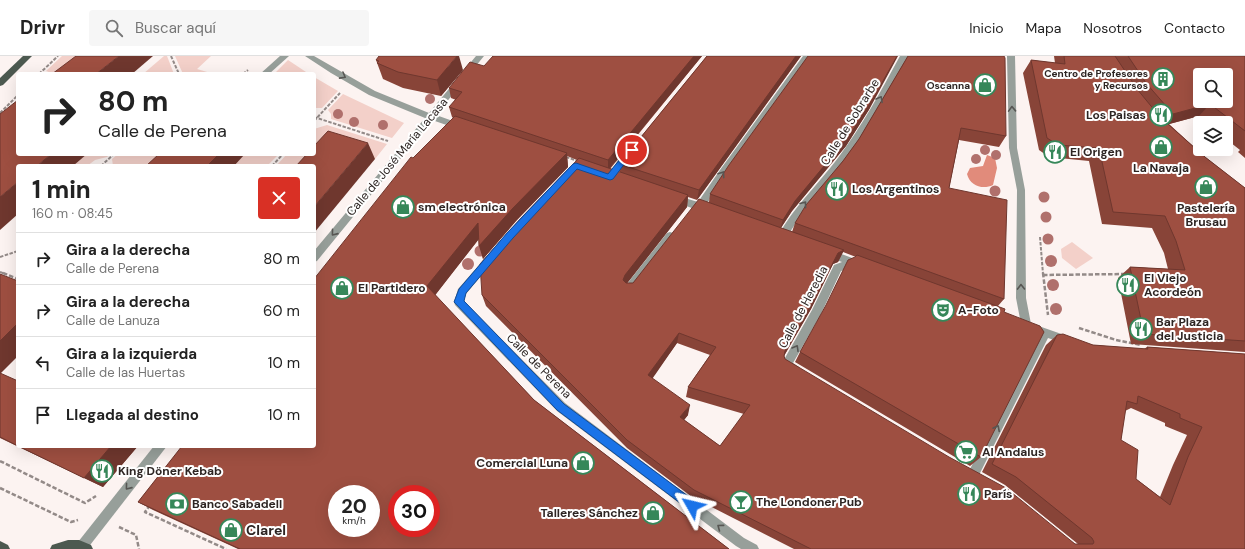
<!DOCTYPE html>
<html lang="es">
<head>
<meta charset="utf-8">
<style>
	:root { --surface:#fff; --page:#f6f6f6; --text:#222; --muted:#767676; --line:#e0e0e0 }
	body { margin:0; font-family:"DM Sans",sans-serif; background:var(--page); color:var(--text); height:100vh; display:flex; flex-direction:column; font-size:15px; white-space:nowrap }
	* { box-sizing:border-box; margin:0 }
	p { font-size:13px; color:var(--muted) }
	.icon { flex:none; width:22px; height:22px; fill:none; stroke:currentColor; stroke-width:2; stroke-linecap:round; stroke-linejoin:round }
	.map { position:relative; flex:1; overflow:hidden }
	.panel { position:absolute; left:16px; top:108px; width:300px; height:284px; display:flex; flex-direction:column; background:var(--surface); border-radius:4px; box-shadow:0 4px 16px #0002 }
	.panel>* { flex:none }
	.banner { position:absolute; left:16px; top:16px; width:300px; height:84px; border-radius:4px; box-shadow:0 4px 16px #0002; background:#fff; color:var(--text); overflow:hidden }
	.tools { position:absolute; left:1193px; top:12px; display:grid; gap:8px }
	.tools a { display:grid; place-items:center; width:40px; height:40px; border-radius:4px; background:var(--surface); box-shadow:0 4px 16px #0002; font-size:20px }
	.speed { position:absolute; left:328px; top:429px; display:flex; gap:8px; font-size:20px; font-weight:700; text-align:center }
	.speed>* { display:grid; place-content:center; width:52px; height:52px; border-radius:50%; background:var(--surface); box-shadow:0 4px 16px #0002; line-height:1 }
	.speed small { font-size:10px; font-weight:400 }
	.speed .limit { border:6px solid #d22; background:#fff; color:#111 }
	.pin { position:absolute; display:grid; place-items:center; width:34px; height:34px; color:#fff; margin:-17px; border:2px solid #fff; border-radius:50%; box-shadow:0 1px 4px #0007 }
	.me { position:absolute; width:44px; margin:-22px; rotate:307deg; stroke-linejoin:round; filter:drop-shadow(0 0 3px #0008) }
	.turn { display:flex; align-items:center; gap:14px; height:84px; padding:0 16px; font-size:18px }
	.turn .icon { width:52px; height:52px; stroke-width:2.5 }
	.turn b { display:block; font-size:28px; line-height:34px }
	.round { display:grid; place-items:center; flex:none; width:42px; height:42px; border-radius:4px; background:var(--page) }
	.overview { display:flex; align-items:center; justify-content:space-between; height:68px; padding:0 16px }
	h1 { font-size:24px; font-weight:800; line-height:30px }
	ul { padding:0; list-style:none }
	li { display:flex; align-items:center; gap:12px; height:52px; padding:0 16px; border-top:1px solid var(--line) }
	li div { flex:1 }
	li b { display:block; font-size:15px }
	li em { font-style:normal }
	header { display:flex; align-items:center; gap:24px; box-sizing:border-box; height:56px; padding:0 20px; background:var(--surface); border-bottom:1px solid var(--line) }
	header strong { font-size:19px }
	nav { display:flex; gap:22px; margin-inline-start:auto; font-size:14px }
	.search { width:280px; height:36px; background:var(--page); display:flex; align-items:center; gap:10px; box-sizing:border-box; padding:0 14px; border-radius:4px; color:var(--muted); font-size:15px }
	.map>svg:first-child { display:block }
	.green { fill:#f3d0c9 }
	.water { fill:#e18b7b }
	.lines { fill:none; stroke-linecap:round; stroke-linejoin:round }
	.path-far1 { stroke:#938a88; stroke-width:2; stroke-dasharray:3.5 1.5; stroke-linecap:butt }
	.path { stroke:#938a88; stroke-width:2.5; stroke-dasharray:4.5 2; stroke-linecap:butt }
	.minor { fill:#979f9a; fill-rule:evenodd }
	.primary { fill:#4c5950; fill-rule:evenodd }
	.tree { fill:#b0706c }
	.wall { fill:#884438; fill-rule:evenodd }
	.shaded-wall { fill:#6f372e }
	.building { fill:#9e4f41; stroke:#6f372e; fill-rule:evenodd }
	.oneway { stroke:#575653 }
	.route { fill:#1a73e8; stroke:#114b97 }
	.labels { text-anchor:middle; stroke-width:4; stroke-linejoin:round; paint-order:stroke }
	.far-poi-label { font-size:10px; font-weight:bold; fill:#2d2523; stroke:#fff; text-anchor:end }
	.poi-label { font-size:12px; font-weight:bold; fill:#2d2523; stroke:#fff; text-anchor:start }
	.street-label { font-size:12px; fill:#2d2523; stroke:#fff }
	.near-poi-label { font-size:14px; font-weight:bold; fill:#2d2523; stroke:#fff; text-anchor:start }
</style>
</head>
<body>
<header>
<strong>Drivr</strong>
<div class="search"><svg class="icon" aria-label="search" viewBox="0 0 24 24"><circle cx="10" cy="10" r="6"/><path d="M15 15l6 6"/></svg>Buscar aquí</div>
<nav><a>Inicio</a><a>Mapa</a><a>Nosotros</a><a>Contacto</a></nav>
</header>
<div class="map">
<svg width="1245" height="493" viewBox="0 0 1245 493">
	<rect width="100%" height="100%" fill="#fcf3f1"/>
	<!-- green -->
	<g class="green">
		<path d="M62,0H98L54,18L46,15Z"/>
		<path d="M164,0H167L174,18H143Z"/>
		<path d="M175,0H211L197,13L214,18H183Z"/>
		<path d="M288,4L309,18H274Z"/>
		<path d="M314,21L338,35L322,52H314Z"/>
		<path d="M343,38L404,67L392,82L331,63V58L328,54Z"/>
		<path d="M327,69L387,88L375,103L336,91L314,110H276L287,98H314V73Z"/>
		<path d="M87,98H110L107,101L95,104L87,110H73Z"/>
		<path d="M118,98H162L149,110H113L112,103Z"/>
		<path d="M245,98H279L267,110H234Z"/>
		<path d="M1072,186L1093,202L1076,213L1062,202L1061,193Z"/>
	</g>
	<!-- water -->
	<path class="water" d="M987,99L995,102L997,112L993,129C983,134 970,130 967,118L970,112L983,110Z"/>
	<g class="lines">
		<!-- path-far1 -->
		<g class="path-far1">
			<path d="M171,0L179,18"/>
			<path d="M39,18L58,0"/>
			<path d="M243,18L248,14"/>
			<path d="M0,57L18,39"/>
			<path d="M314,61L388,85"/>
			<path d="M314,65L340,37"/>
			<path d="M566,101L578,105"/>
			<path d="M101,110L114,98"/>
			<path d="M272,110L283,98"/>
			<path d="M1040,181L1043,218"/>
			<path d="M0,201L18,195"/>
			<path d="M0,216L5,218"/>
		</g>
		<!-- path -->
		<g class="path">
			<path d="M3,217L18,223"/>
			<path d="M1043,217L1048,259"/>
			<path d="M1043,219L1125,218"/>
			<path d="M1079,272L1116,284L1141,289"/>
			<path d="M0,405L85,447L96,440"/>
			<path d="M0,432L71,466L78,464"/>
			<path d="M150,449L145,456L226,493"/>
			<path d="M119,471L136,479L139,493"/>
		</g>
		<!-- minor -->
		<g class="minor">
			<path d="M280,0H289L269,18H260Z"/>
			<path d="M305,0H314L375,35L429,57L476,0H484L436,59L464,69L465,71L464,73L461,74L432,64L317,205L314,206V195L425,62L369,39L331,17Z"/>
			<path d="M803,0H811L726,118L706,149L711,151L713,153L711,155C703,158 681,148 672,144L670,142L675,139L698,146L720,114Z"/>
			<path d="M900,0H908C888,37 869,74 844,108C825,133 802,154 786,183H780L778,180C794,150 818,129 838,102C862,70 881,35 900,0Z"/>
			<path d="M1007,0H1015L1017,92L1025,134L1026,242L1031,268H1033L1070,281L1071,284L1070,287L1066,288L1048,282L977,423L973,425L969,423L967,419L969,415L1039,279L1029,273H1022L1016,242L1017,134L1009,92Z"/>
			<path d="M627,96L631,99L630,101L613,123H607L606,121L607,119L624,97Z"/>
			<path d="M670,176L673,177L675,180L673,183L636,230H630L628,227L630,224L667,177Z"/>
			<path d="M828,193L863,206L865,209L863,212L860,213L851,209L849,212L841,215L820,260L793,307L799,311L800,314L799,317L795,319L782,312L781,309L812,254L834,209L842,206L825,200L823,197L825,194Z"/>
			<path d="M489,200L492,201L494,204L492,207L466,238L464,245L565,347L744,482L757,489L759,493H741L736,490L557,355L455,249L454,246L458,233L486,201Z"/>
			<path d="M154,390H167L87,493H77L76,490L78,486Z"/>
		</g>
		<!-- primary -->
		<g class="primary">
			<path d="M23,0H32L3,29L0,30V22Z"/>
			<path d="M68,484H79L91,489L93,493H50L52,489Z"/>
			<path d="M0,485L8,489L10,493H0Z"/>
		</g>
	</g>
	<!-- trees -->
	<g class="tree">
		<circle cx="430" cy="43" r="5"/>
		<circle cx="338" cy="58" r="5"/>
		<circle cx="354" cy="66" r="5"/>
		<circle cx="383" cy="69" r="5"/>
		<circle cx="985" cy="94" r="5"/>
		<circle cx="996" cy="99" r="5"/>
		<circle cx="976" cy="103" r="5"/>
		<circle cx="995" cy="135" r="5.5"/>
		<circle cx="1044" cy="141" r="5.5"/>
		<circle cx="1046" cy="161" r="5.5"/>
		<circle cx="1048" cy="183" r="5.5"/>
		<circle cx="480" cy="195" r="5.5"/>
		<circle cx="1051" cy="205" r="6"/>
		<circle cx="468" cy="208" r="6"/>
		<circle cx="1053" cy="229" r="6"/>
		<circle cx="1056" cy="253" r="6"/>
	</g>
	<!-- wall -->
	<g class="wall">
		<path d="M702,0L610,113L620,116L619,108L707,0H801L697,144L688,141L687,151L627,227H633L709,146L710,138L870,52L846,90L792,155L781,172L792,176L795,167L843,105L859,83L908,0L1006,80L999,91L959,84L949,132L1004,243L998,250L1004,256L981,401L970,410L795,306L800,296L856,201L843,196L838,206L833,208L811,253L784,300L785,303L1075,488H1078L1005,429L982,416L1046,289L1057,279L1093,289L1144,293L1147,291L1245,298V493H794L692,441L627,392L486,250L482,239L577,104L567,100L568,111L516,165L483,203L479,183L435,239L534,344L729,493H238L153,454L138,446L413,102L453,62L452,61L449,51L456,44L451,42L449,32L484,10ZM677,287L710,299L688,331L686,341L744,358L720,390L684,364L688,359L652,322ZM1131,352L1165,367V370L1187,379L1173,409L1160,441L1136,423L1121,384L1125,355Z"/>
		<path d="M1054,0H1245V102L1238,96L1240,94L1226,83V67H1207L1199,60L1169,68L1205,101L1245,132V296L1131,288L1118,222L1130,211L1168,213L1164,197L1152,172L1102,168L1089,105L1049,101L1039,94L1023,17L1031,4L1055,7Z"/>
		<path d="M376,4L463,14L441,40L403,32L383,23Z"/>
		<path d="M0,218L1,317L18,390H138L103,431L0,382Z"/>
	</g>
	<!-- shaded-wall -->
	<g class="shaded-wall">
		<path d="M119,0H153L132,18H96Z"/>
		<path d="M457,0H459L463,14L441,40L437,24Z"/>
		<path d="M694,0H702L608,114V104Z"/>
		<path d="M796,0H801L697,144L699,134Z"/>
		<path d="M897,0H898L870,52L846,90L792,155L780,173L783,164L795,145Z"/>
		<path d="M1210,48L1199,60L1162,70L1173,58Z"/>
		<path d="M368,87L375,103L314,177V151Z"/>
		<path d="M567,97L568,111L516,165L483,203L479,190L513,152Z"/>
		<path d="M51,98H87L73,110H37Z"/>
		<path d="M219,98H245L234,110H207Z"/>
		<path d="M18,126V158L0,174V141Z"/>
		<path d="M688,139L687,151L625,230L623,224L625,219Z"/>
		<path d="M478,167L481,180L433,242L427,230Z"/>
		<path d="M844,194L838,206L833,208L811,253L781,305L785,295L838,197Z"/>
		<path d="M18,267V300L0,318V285Z"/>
		<path d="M679,277L677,287L648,329V319Z"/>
		<path d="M690,349L688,359L679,370L680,361Z"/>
		<path d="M111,390H138L103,431L84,422Z"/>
	</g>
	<!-- building -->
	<g class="building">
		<path d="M76,0H119L96,18H52Z"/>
		<path d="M379,0H457L437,24L398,16L377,7L379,5L376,4Z"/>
		<path d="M493,0H694L608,104L449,51L462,36L449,32L470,6L484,10Z"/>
		<path d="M707,0H796L699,134L619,108Z"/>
		<path d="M808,0H897L874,41L849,80L795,145L783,164L710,138L729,109Z"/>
		<path d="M908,0H1004L1005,2L1006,80L961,72L949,132L1007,144L1004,243L795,167L806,149L843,105L859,83Z"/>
		<path d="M1064,0H1115L1137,33L1160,61L1205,101L1245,132V285L1144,278L1130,211L1185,214L1176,185L1165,160L1113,156L1099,92L1058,89L1047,82L1031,4L1065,8Z"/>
		<path d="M1128,0H1245V75L1210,48L1173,58L1146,27ZM1200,19H1226V45H1200Z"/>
		<path d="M18,44V98H51L37,110H18V126L0,141V58Z"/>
		<path d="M455,60L567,97L513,152L479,190L478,167L427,230L534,344L729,493H240L138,446L182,390H314V223L411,101L413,102ZM337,438H371V472H337ZM397,438H431V472H397Z"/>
		<path d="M328,75L368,87L314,151V110H296L307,98H314V90Z"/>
		<path d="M159,98H219L207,110H146Z"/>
		<path d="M579,102L688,139L625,219L623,224L626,227H633L699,143L844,194L838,197L815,242L785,295L784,300L785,303L949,401L1006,432L1075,488H1093L1094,486L1092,482L1016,421L992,408L1057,279L1063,278L1093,289L1148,293L1147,291L1245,298V493H811L694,434L627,384L482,239L480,208L522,161ZM679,277L716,291L688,331L750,349L720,390L680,361L690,349L648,319ZM1138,340L1180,358V362L1202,371L1188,401L1170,449L1136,423L1138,394L1121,384L1127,345L1137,348Z"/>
		<path d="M857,199L1005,253L1004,256L1040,270L1044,276L981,401L800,296L826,249L848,204L855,201Z"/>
		<path d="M0,218L18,225V267L0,285Z"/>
		<path d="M0,317L18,325V390L0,381Z"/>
		<path d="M18,390H111L84,422Z"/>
	</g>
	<!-- one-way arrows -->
	<defs><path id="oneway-chevron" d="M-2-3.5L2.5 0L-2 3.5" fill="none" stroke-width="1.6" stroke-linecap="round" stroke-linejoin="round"/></defs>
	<g class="oneway">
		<use href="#oneway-chevron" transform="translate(343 20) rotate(29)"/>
		<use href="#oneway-chevron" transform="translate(880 43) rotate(-61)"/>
		<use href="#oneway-chevron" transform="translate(1012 53) rotate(-92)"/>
		<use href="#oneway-chevron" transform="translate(722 118) rotate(-56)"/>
		<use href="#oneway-chevron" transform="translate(804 148) rotate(-52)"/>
		<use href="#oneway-chevron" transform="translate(334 177) rotate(129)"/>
		<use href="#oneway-chevron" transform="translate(1021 231) rotate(-91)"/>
		<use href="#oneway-chevron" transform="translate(796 292) rotate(-60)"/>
		<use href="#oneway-chevron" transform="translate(997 372) rotate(-63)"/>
		<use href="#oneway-chevron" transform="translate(128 431) rotate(129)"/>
		<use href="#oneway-chevron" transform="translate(720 471) rotate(-143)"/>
	</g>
	<!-- route -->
	<path class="route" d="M632,91L635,94L613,123L610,124L577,113L513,182L466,237L464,245L564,348L696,446L698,450L696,454L692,456L557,354L454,246L459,233L507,177L573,108L576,107L608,118L629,92Z"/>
	<!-- icons -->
	<defs>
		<g id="building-ring" transform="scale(1.15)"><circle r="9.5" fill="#fff" stroke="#368759" stroke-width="1.5"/><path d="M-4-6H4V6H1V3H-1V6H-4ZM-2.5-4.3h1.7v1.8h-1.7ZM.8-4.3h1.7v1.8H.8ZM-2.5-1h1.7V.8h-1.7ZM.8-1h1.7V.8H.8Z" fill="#368759"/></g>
		<g id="shop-ring" transform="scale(1.15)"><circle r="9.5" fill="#fff" stroke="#368759" stroke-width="1.5"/><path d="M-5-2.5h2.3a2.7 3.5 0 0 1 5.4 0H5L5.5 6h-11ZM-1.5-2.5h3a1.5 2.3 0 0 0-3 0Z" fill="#368759"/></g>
		<g id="restaurant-ring" transform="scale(1.15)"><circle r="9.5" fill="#fff" stroke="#368759" stroke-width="1.5"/><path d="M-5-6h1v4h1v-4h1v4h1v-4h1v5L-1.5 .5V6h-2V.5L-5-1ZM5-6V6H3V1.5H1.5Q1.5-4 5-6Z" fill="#368759"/></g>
		<g id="theatre-ring" transform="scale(1.15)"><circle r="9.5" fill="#fff" stroke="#368759" stroke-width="1.5"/><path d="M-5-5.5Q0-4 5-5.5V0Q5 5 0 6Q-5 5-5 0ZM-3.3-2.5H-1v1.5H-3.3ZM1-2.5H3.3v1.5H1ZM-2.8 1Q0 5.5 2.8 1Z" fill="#368759"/></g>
		<g id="supermarket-ring" transform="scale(1.15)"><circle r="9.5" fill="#fff" stroke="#368759" stroke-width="1.5"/><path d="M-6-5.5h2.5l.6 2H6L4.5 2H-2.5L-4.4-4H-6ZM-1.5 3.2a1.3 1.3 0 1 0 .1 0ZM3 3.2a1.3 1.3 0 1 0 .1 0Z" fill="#368759"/></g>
		<g id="bar-ring" transform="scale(1.15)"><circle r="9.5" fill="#fff" stroke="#368759" stroke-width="1.5"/><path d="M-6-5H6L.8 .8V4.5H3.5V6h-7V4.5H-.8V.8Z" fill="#368759"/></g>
		<g id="bank-ring" transform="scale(1.15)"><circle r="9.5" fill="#fff" stroke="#368759" stroke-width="1.5"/><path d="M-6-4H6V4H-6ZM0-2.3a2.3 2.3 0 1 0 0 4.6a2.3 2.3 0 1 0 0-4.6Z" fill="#368759"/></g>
	</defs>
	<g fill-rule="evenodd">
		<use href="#building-ring" x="1163" y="23"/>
		<use href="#shop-ring" x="985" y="29"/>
		<use href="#restaurant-ring" x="1161" y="59"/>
		<use href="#shop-ring" x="1161" y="91"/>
		<use href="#restaurant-ring" x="1055" y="96"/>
		<use href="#shop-ring" x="1206" y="131"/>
		<use href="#restaurant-ring" x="837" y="133"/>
		<use href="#shop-ring" x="403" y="151"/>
		<use href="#restaurant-ring" x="1128" y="229"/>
		<use href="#shop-ring" x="342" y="232"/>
		<use href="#theatre-ring" x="943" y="254"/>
		<use href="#restaurant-ring" x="1141" y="273"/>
		<use href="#supermarket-ring" x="966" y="396"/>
		<use href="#shop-ring" x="583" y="407"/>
		<use href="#restaurant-ring" x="102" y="415"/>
		<use href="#restaurant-ring" x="969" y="438"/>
		<use href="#bar-ring" x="741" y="446"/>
		<use href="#bank-ring" x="177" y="448"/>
		<use href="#shop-ring" x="653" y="457"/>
		<use href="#shop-ring" x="231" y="474"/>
	</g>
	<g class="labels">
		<!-- far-poi labels -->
		<g class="far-poi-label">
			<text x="1148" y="21">Centro de Profesores<tspan x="1148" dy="12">y Recursos</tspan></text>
			<text x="970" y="33">Oscanna</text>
		</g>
		<!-- poi labels -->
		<g class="poi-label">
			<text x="1146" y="63" text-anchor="end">Los Paisas</text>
			<text x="1070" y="100">El Origen</text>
			<text x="1161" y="116" text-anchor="middle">La Navaja</text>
			<text x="852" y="137">Los Argentinos</text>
			<text x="418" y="155">sm electrónica</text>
			<text x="1206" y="156" text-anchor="middle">Pastelería<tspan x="1206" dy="14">Brusau</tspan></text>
			<text x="1144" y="226">El Viejo<tspan x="1144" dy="14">Acordeón</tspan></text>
			<text x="358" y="236">El Partidero</text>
			<text x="958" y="258">A-Foto</text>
			<text x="1156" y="270">Bar Plaza<tspan x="1156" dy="14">del Justicia</tspan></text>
			<text x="982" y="400">Al Andalus</text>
			<text x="568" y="411" text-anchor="end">Comercial Luna</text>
			<text x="118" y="419">King Döner Kebab</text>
			<text x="984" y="442">París</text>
			<text x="756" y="450">The Londoner Pub</text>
			<text x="192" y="452">Banco Sabadell</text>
			<text x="638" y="461" text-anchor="end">Talleres Sánchez</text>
		</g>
		<!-- street labels -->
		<g class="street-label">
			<text transform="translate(850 66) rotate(-58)" y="4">Calle de Sobrarbe</text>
			<text transform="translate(397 101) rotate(-50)" y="4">Calle de José María Lacasa</text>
			<text transform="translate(803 251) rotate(-62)" y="4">Calle de Heredia</text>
			<text transform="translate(539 310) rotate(45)" y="4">Calle de Perena</text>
		</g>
		<!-- near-poi labels -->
		<g class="near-poi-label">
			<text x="246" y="479">Clarel</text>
		</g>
	</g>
</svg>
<div class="tools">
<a><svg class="icon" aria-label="search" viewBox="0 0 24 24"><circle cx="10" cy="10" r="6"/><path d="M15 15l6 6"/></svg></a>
<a><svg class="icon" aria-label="layers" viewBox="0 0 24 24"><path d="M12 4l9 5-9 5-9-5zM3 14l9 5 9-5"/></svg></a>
</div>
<div class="speed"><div>20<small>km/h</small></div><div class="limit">30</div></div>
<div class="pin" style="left:632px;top:94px;background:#d93025"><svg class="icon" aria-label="arrive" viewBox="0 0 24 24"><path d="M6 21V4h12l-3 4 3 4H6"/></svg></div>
<svg class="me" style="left:692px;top:450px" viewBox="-20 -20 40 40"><path d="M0-17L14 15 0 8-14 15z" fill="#1a73e8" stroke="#fff" stroke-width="4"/></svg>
<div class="banner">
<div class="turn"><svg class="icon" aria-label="right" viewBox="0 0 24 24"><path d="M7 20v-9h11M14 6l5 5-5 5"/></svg><div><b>80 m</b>Calle de Perena</div></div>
</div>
<section class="panel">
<div class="overview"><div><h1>1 min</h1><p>160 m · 08:45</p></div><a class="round" style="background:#d93025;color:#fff"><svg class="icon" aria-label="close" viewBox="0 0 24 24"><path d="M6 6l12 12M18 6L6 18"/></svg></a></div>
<ul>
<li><svg class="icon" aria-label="right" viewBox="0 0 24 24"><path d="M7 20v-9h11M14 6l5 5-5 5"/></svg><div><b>Gira a la derecha</b><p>Calle de Perena</p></div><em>80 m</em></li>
<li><svg class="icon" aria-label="right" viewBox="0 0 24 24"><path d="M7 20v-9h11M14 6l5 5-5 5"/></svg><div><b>Gira a la derecha</b><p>Calle de Lanuza</p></div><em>60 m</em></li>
<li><svg class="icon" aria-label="left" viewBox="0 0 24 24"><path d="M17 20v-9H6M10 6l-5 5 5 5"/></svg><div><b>Gira a la izquierda</b><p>Calle de las Huertas</p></div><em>10 m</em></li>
<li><svg class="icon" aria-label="arrive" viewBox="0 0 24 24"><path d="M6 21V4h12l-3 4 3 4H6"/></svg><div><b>Llegada al destino</b></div><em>10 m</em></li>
</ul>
</section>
</div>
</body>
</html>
